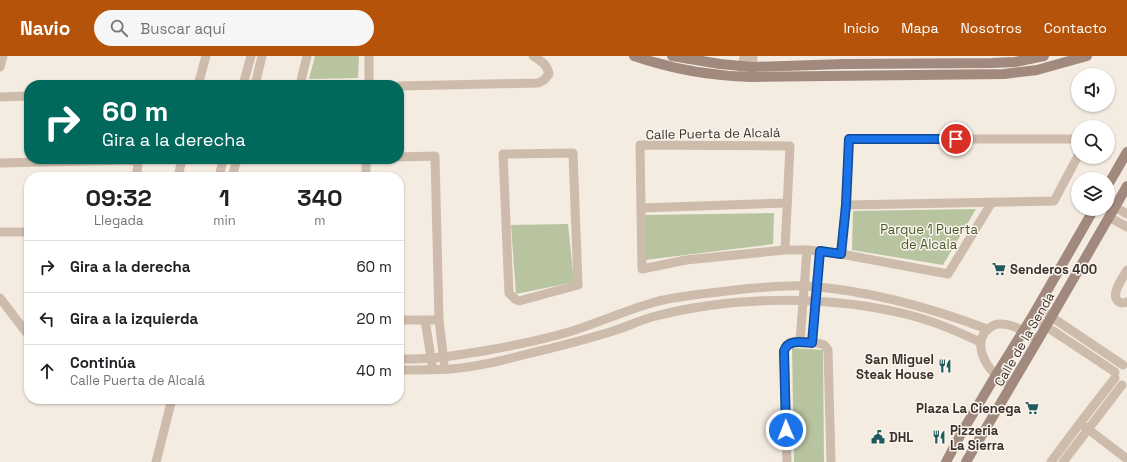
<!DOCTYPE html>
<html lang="es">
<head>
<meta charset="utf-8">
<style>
	:root { --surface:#fff; --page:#f6f6f6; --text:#202124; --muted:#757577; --line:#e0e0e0; --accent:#b45309 }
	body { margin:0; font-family:"Space Grotesk",sans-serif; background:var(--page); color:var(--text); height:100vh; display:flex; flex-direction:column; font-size:15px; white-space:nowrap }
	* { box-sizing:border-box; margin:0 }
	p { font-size:13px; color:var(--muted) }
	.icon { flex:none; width:22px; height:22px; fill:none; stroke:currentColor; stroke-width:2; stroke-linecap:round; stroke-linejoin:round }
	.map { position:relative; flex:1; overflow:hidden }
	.details { position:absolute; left:24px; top:116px; width:380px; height:232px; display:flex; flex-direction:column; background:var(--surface); border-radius:16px; box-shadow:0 1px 3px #0004 }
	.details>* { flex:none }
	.hud { position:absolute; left:24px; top:24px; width:380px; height:84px; border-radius:16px; box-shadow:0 1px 3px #0004; background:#00695c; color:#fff; overflow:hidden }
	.fabs { position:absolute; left:1071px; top:12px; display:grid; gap:8px }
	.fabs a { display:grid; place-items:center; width:44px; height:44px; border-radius:50%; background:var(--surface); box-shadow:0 1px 3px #0004; font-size:20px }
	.pin { position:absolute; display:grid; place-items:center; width:34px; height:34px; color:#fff; margin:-17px; border:2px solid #fff; border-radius:50%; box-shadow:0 1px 4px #0007 }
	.me { position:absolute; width:44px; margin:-22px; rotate:359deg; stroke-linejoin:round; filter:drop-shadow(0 0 3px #0008) }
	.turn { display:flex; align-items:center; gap:14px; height:84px; padding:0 12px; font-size:18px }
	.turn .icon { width:52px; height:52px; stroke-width:2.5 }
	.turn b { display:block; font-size:28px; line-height:34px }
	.eta { display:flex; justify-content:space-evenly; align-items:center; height:68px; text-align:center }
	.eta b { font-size:24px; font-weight:600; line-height:28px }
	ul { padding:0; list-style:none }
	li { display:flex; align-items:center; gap:12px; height:52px; padding:0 12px; border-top:1px solid var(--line) }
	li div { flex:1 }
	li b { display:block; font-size:15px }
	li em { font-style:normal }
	header { display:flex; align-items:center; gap:24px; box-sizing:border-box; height:56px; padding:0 20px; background:var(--accent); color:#fff }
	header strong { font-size:19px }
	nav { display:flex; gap:22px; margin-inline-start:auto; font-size:14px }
	.search { width:280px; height:36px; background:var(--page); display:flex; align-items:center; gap:10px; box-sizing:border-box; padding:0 14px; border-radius:22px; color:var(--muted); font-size:15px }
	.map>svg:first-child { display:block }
	.green { fill:#b8c4a0 }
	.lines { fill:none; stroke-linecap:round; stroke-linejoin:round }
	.street { stroke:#cdbbac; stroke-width:9 }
	.secondary { stroke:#a18a7d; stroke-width:10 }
	.route-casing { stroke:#114b97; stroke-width:10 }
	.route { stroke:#1a73e8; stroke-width:7 }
	.labels { text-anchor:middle; stroke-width:3; stroke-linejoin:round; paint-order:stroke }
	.street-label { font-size:13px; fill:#3b302b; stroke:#fbf5ee }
	.park-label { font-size:13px; fill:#4a5a2e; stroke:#fbf5ee }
	.poi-label { font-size:13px; font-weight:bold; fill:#3b302b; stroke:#fbf5ee; text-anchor:start }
</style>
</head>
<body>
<header>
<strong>Navio</strong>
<div class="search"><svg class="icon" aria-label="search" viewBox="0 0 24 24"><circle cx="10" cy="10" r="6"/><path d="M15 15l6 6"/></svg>Buscar aquí</div>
<nav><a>Inicio</a><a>Mapa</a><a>Nosotros</a><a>Contacto</a></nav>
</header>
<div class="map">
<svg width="1127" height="406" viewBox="0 0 1127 406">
	<rect width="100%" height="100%" fill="#f4ebe1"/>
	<!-- green -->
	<g class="green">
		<path d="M315,0H359L358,22L309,23Z"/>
		<path d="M976,153L943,209L852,194L853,155Z"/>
		<path d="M774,157L773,188L645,204V159Z"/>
		<path d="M568,168L574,226L516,238L511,169Z"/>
		<path d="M792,292L823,294L824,406H794Z"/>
	</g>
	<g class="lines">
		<!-- street -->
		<g class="street">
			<path d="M0,11L3,0"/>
			<path d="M742,16L744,0"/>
			<path d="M751,18L753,0"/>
			<path d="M198,29L206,0"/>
			<path d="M243,29L251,0"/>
			<path d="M255,29L262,0"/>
			<path d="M300,29L307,0"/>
			<path d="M369,29V0"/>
			<path d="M399,30L538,27L544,24L549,18C547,8 541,5 533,0"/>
			<path d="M0,41L29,40"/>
			<path d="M573,97L578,229L519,245L515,243L509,237L503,98Z"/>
			<path d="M399,101L435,100L439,264H399"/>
			<path d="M366,103V121"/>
			<path d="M0,107L131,104L136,105L138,109L136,121"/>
			<path d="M178,121L182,103"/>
			<path d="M219,121L223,104"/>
			<path d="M232,121L237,103"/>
			<path d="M846,149L1054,145L1078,100"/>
			<path d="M1115,151L1127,158"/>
			<path d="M641,152L787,147"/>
			<path d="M1109,161L1127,171"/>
			<path d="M0,176H29"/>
			<path d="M785,194L790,90L640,89L642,213L686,204L785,194H807L820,195L841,198L948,218L992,146"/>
			<path d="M841,198L846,149L849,83H1078"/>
			<path d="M1127,214C1123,222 1110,238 1118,245C1121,248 1124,247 1127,246"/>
			<path d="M0,242L29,280"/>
			<path d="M1038,252L1123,309"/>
			<path d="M1032,261L1115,316"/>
			<path d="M425,264L432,308"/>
			<path d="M439,264L444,306"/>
			<path d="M800,286L807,194"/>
			<path d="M812,287L820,195"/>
			<path d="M399,303C429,304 459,299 489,294C517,289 545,283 572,275C600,266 627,254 655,246C678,240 703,238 727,235C752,232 779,229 805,230C868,234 929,251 987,273"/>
			<path d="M399,314C416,314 433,314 450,313C477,311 504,304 531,297C557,291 584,284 610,276C624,272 638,265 652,261C733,239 832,239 913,260C936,266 959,276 980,286"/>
			<path d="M1011,330C1006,326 1001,323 996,319C985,309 974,288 986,275C989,272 994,268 999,268C1013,267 1027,277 1038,284"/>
			<path d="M1084,370L1127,403"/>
			<path d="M156,406L172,343"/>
			<path d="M787,406L784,295C785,292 786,288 789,287C796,284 818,286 824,289C826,291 827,292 828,294L831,406"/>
			<path d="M1051,406L1080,367L1115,322"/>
			<path d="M1063,406L1122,329"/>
		</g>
		<!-- secondary -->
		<g class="secondary">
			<path d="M634,0C672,13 711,20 751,21L1004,18L1037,14L1087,0"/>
			<path d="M672,0L720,8L752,11L844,8L992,7L1015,6L1044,0"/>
			<path d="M1108,129L1127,96"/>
			<path d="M946,406L962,376L996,319L1032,261L1094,153"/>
			<path d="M966,406L1038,284L1127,130"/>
		</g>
	</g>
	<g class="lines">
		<!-- route casing -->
		<g class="route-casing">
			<path id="route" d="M786,374L784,295C788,283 802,286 812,287L820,195L841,198L846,149L849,83H956"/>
		</g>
		<!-- route -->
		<use href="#route" class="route"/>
	</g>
	<!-- icons -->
	<defs>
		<g id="supermarket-bare" transform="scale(1.08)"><path d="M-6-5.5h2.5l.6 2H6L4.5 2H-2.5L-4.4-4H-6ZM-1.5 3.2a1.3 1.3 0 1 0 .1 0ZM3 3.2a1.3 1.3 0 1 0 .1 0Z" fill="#1f5a5e" stroke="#fbf5ee" stroke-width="2.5" paint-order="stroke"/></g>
		<g id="restaurant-bare" transform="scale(1.08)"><path d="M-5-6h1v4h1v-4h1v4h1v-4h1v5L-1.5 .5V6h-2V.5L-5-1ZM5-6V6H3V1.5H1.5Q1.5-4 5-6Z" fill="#1f5a5e" stroke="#fbf5ee" stroke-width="2.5" paint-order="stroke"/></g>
		<g id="civic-bare" transform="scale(1.08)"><path d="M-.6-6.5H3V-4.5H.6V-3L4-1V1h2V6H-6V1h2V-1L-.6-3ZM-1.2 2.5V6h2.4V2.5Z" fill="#1f5a5e" stroke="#fbf5ee" stroke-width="2.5" paint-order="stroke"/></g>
	</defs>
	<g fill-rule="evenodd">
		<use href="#supermarket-bare" x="999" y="213"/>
		<use href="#restaurant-bare" x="945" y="310"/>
		<use href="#supermarket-bare" x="1032" y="352"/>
		<use href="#civic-bare" x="878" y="381"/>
		<use href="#restaurant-bare" x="939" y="381"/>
	</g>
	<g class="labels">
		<!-- street labels -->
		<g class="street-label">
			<text transform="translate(713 77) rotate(-1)" y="5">Calle Puerta de Alcalá</text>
			<text transform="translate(1024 283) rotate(-60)" y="5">Calle de la Senda</text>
		</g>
		<!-- park labels -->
		<g class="park-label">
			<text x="929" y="178">Parque 1 Puerta<tspan x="929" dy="15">de Alcala</tspan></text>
		</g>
		<!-- poi labels -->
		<g class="poi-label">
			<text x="1010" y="218">Senderos 400</text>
			<text x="934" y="308" text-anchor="end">San Miguel<tspan x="934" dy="15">Steak House</tspan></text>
			<text x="1021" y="357" text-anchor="end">Plaza La Cienega</text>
			<text x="950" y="379">Pizzeria<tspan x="950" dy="15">La Sierra</tspan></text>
			<text x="889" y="386">DHL</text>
		</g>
	</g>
</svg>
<div class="fabs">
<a><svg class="icon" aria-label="sound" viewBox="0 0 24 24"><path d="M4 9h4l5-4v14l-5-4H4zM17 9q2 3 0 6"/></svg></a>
<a><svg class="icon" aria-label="search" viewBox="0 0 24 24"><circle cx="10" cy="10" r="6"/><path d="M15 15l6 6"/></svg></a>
<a><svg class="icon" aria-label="layers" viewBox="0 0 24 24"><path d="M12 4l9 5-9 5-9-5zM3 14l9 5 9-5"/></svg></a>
</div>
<div class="pin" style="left:956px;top:83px;background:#d93025"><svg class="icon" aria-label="arrive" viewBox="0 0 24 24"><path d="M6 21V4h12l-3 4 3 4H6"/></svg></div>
<svg class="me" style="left:786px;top:374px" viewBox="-20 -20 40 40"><circle r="17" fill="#1a73e8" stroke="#fff" stroke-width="3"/><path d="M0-11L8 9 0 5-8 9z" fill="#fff"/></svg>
<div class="hud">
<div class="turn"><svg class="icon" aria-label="right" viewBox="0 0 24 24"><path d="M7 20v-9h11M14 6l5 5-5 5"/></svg><div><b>60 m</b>Gira a la derecha</div></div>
</div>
<section class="details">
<div class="eta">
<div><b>09:32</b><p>Llegada</p></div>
<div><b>1</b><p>min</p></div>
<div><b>340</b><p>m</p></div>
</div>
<ul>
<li><svg class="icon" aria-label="right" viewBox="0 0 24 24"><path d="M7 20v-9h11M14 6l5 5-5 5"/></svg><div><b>Gira a la derecha</b></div><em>60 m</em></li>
<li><svg class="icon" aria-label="left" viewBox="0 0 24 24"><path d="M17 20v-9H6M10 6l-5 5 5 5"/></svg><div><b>Gira a la izquierda</b></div><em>20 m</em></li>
<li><svg class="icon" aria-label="ahead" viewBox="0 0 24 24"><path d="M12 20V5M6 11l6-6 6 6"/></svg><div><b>Continúa</b><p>Calle Puerta de Alcalá</p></div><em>40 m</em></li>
</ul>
</section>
</div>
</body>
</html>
